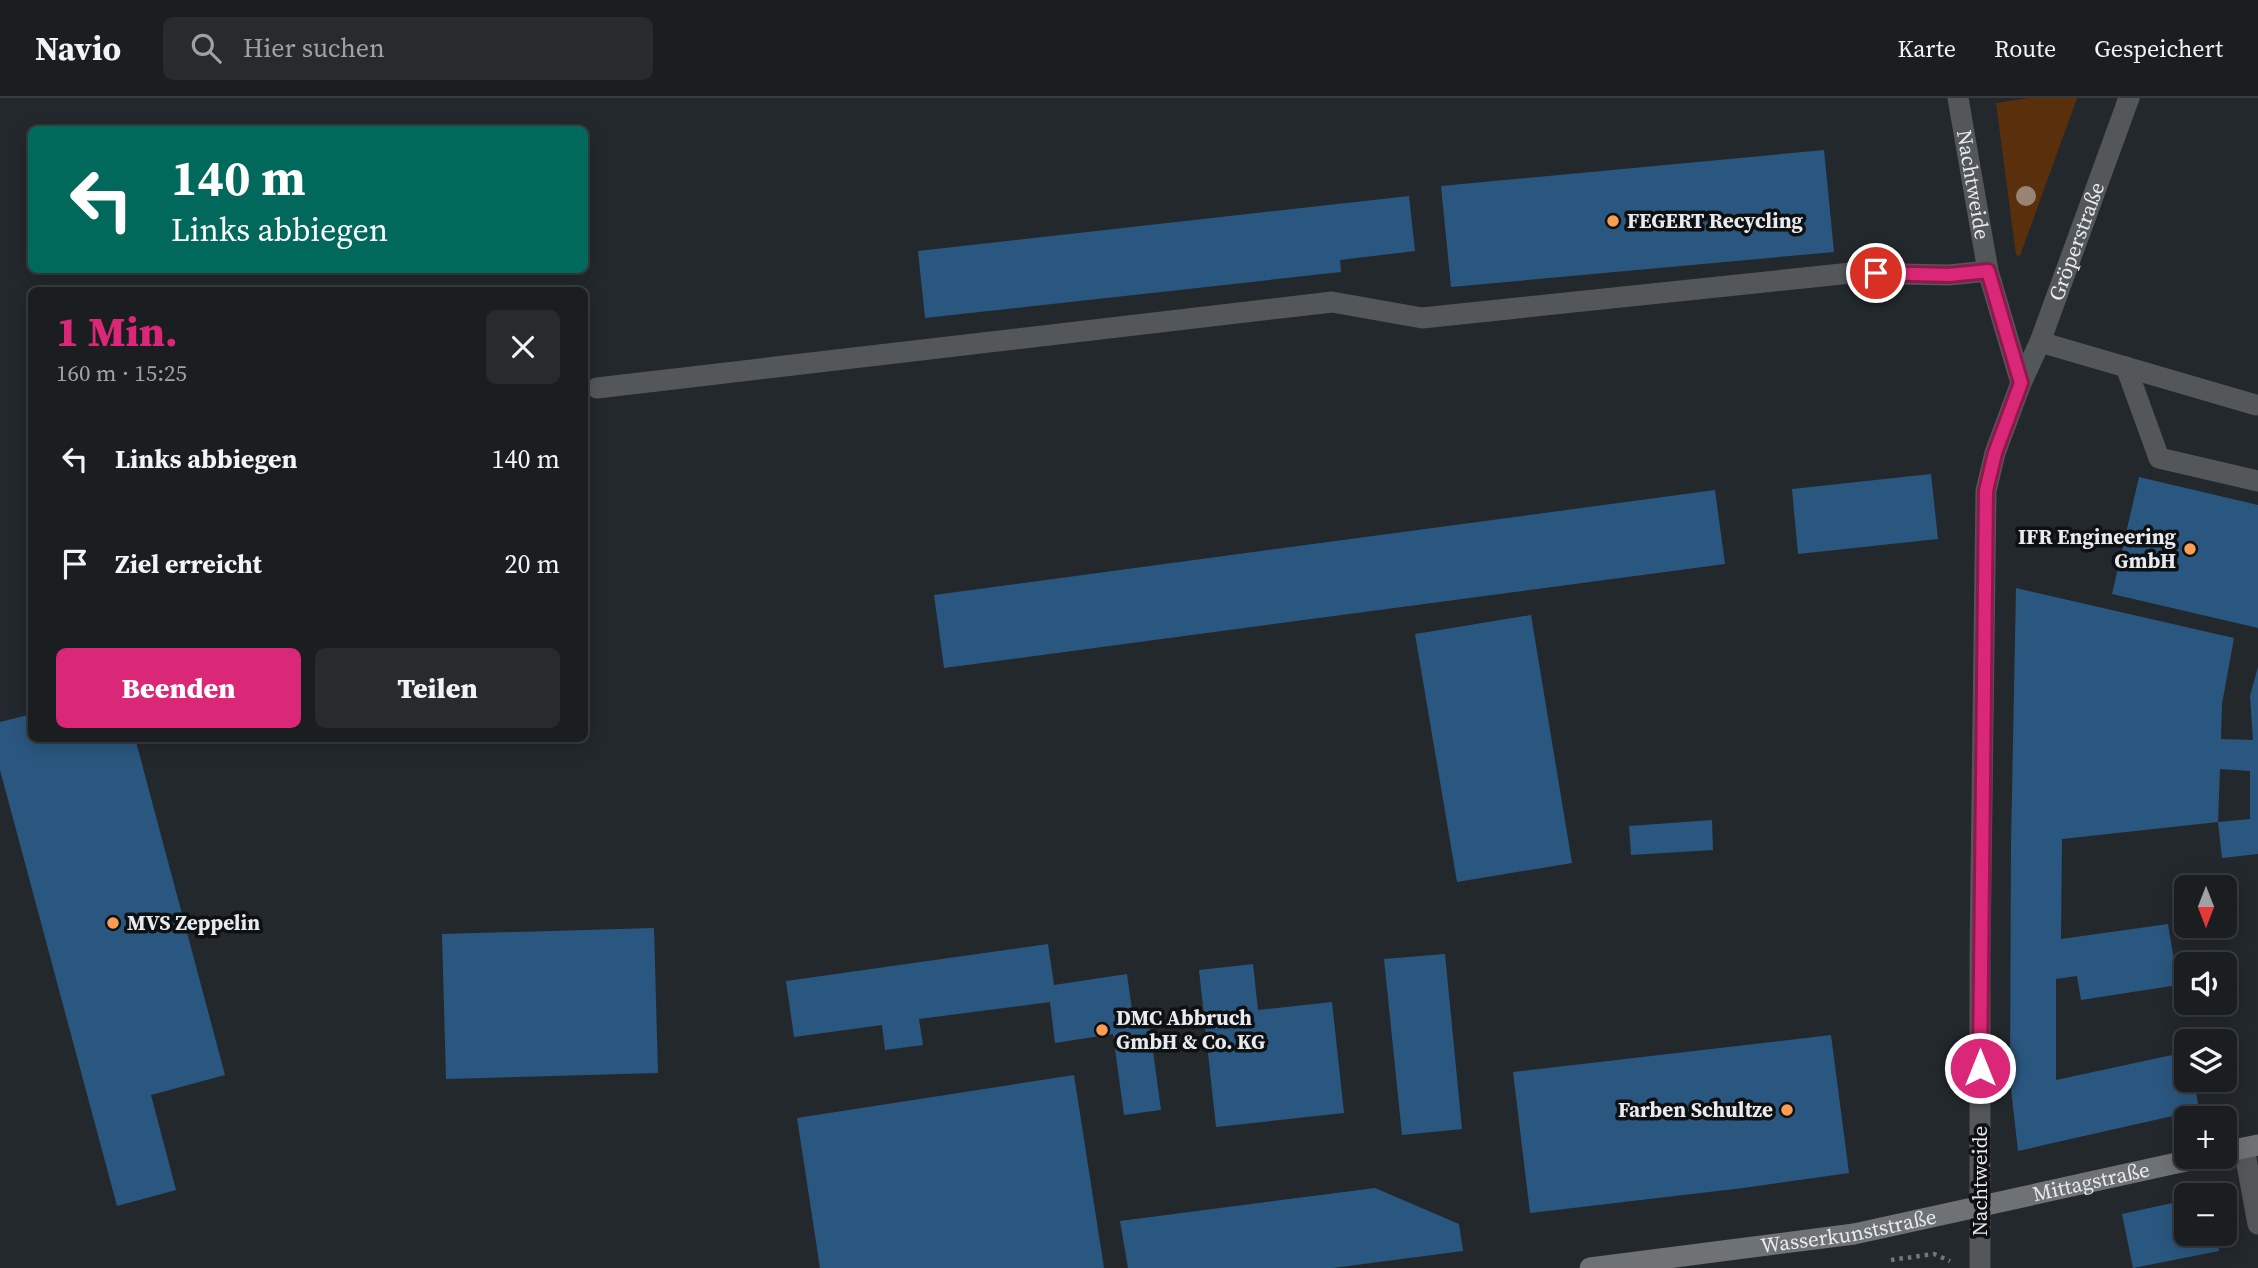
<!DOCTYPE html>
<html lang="de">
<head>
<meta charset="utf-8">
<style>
	:root { --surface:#1a1e21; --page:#272b2e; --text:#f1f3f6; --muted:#9fa2a5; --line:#383c3f; --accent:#db2777 }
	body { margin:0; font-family:"Source Serif 4",serif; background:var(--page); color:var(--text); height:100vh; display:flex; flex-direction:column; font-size:26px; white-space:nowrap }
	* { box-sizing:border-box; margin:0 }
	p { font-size:23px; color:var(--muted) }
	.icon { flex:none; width:38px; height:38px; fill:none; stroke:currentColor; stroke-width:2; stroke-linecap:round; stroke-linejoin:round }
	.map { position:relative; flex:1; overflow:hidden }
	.sheet { position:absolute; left:28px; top:189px; width:560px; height:455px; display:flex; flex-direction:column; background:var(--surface); border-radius:10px; box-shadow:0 4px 18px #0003,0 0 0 2px var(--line) }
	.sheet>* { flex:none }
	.banner { position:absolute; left:28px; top:28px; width:560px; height:147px; border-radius:10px; box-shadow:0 4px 18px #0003,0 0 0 2px var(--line); background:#00695c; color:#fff; overflow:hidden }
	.needle { width:46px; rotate:180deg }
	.tools { position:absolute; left:2174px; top:777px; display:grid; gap:14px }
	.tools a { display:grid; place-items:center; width:63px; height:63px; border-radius:10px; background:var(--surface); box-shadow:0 4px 18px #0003,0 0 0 2px var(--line); font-size:35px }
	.pin { position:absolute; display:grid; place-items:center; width:60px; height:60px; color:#fff; margin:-30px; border:4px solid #fff; border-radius:50%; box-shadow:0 2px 7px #0007 }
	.me { position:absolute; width:77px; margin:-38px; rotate:0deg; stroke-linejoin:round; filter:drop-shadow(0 0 5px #0008) }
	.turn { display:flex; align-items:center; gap:24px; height:147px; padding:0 28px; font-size:32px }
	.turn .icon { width:91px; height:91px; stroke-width:2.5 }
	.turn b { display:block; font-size:49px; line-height:60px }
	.round { display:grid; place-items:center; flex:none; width:74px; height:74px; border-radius:10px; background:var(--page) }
	.head { display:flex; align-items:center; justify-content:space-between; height:119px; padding:0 28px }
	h1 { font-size:42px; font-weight:800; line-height:52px; color:var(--accent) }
	.button { display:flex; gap:14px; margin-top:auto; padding:14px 28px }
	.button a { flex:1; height:80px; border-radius:10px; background:var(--accent); color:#fff; font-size:28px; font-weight:800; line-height:80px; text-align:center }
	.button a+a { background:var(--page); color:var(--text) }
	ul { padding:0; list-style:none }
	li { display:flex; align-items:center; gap:21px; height:105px; padding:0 28px }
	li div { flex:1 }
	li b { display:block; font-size:26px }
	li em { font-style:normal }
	header { display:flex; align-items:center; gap:42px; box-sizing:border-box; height:98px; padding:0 35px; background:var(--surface); border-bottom:2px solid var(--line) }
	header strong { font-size:33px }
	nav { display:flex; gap:38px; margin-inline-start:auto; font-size:24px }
	.search { width:490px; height:63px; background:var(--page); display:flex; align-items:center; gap:18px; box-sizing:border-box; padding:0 24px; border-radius:10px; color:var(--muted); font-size:26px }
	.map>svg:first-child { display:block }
	.green { fill:#592f0c }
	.building { fill:#2a577f }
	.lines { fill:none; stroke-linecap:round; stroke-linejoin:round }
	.path { stroke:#73777b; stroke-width:4.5; stroke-dasharray:3.5 5; stroke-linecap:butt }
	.lane { stroke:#545759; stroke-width:21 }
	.street { stroke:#545759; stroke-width:21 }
	.secondary { stroke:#6e7275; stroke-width:21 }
	.tree { fill:#9a8374 }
	.route-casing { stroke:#8e194d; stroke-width:18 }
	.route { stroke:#db2777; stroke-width:12 }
	.poi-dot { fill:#fc9d54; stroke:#0e1012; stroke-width:2.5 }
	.labels { text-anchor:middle; stroke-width:7; stroke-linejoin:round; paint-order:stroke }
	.street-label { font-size:21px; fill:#e7eaee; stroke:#0e1012 }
	.poi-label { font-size:21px; font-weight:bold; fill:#e7eaee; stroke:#0e1012; text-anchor:start }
</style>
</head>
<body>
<header>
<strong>Navio</strong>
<div class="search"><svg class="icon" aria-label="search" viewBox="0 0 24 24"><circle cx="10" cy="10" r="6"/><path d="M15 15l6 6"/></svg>Hier suchen</div>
<nav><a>Karte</a><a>Route</a><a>Gespeichert</a></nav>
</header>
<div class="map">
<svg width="2258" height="1170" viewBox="0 0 2258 1170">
	<rect width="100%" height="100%" fill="#23282c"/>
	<!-- green -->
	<path class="green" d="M2029,0H2077L2020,158L2016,157L1996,5Z"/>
	<!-- building -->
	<g class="building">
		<path d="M1824,52L1834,154L1451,189L1441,88Z"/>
		<path d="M1409,98L1415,153L1340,162L1341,174L925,220L918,153Z"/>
		<path d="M1931,376L1938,441L1798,456L1792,391Z"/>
		<path d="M2139,379L2258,407V530L2112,496Z"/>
		<path d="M1715,392L1725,466L944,570L934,497Z"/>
		<path d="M2016,490L2234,540L2222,606L2221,641L2253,642L2250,598L2258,569V756L2222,760L2218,724L2250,721V673L2220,671L2218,724L2062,741L2061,841L2168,826L2178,887L2081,902L2077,878L2056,881V982L2186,954V982H2194L2199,1012L2018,1053L2010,982L2011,746Z"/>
		<path d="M1531,517L1572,765L1457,784L1415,536Z"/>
		<path d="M32,616V640H135L225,977L151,997L176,1092L117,1108L0,672V624Z"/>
		<path d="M1712,722L1713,752L1631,757L1629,728Z"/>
		<path d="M654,830L658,975L446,981L442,836Z"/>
		<path d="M1048,846L1054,887L1127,876L1134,926L1149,924L1161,1012L1124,1017L1113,936L1055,945L1050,904L919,921L923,947L885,952L882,927L794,939L786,883Z"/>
		<path d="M1445,856L1462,1031L1402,1037L1384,861Z"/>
		<path d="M1253,866L1258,912L1332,904L1344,1015L1216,1029L1199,872Z"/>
		<path d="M1831,937L1849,1075L1743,1090L1530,1115L1513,974Z"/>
		<path d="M1074,977L1104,1170H820L797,1020Z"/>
		<path d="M1375,1090L1459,1126L1463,1153L1333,1170H1128L1120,1123Z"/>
		<path d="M2186,1102V1136H2216L2219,1153L2133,1170L2122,1116Z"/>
	</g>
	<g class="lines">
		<!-- path -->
		<path class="path" d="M1891,1162L1934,1156L1950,1163"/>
		<!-- lane -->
		<g class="lane">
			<path d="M2040,244L2256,307"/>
			<path d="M2126,269L2159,360L2258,383"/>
			<path d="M597,290L1332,204L1422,220L1851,175L1949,177L1988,173"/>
			<path d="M2244,1050L2258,1126"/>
		</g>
		<!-- street -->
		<g class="street">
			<path id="s1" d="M1958,0L1988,173L2021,285"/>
			<path id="s2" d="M1980,1170V854L1986,393L1995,355L2021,285L2040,244L2129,0"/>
		</g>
		<!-- secondary -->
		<g class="secondary">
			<path d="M2224,1054L2258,1047"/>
			<path id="s3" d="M1590,1170L1854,1136L2204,1059"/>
		</g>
	</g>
	<!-- trees -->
	<circle class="tree" cx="2026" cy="98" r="10"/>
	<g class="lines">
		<!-- route casing -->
		<g class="route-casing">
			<path id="route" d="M1876,175L1949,177L1988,173L2021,285L1995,355L1986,393L1980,970"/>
		</g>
		<!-- route -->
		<use href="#route" class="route"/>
	</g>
	<!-- markers -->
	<g class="poi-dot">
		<circle cx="1613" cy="123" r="7"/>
		<circle cx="2190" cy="451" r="7"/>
		<circle cx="113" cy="825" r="7"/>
		<circle cx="1102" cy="932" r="7"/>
		<circle cx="1787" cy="1012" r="7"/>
	</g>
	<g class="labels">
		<!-- street labels -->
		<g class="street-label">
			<text dy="7" stroke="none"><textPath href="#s1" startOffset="88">Nachtweide</textPath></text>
			<text dy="7" stroke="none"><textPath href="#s2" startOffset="1043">Gröperstraße</textPath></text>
			<text transform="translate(1980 1083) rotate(-90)" y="7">Nachtweide</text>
			<text dy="7" stroke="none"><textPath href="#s3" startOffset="509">Mittagstraße</textPath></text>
			<text dy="7" stroke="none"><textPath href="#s3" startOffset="261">Wasserkunststraße</textPath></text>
		</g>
		<!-- poi labels -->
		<g class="poi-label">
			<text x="1627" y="130">FEGERT Recycling</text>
			<text x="2176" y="446" text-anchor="end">IFR Engineering<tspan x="2176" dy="24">GmbH</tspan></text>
			<text x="127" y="832">MVS Zeppelin</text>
			<text x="1116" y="927">DMC Abbruch<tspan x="1116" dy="24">GmbH &amp; Co. KG</tspan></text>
			<text x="1773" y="1019" text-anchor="end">Farben Schultze</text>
		</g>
	</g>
</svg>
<div class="tools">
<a><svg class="needle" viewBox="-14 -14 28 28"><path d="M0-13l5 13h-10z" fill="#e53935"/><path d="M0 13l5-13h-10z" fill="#9fa2a5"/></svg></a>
<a><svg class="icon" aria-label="sound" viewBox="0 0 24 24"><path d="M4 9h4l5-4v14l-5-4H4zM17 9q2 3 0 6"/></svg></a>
<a><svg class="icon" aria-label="layers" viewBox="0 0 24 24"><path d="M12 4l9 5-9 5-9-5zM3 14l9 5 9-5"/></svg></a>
<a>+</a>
<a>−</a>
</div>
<div class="pin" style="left:1876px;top:175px;background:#d93025"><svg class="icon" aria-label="arrive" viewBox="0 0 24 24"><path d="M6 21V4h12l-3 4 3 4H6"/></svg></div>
<svg class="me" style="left:1980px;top:970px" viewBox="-20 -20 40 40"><circle r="17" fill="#db2777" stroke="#fff" stroke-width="3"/><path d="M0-11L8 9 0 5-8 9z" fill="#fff"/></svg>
<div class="banner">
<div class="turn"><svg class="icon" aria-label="left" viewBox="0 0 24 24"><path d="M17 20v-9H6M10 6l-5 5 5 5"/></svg><div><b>140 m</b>Links abbiegen</div></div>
</div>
<section class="sheet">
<div class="head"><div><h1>1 Min.</h1><p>160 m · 15:25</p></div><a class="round"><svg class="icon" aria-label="close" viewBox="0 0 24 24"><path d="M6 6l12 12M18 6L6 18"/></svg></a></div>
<ul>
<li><svg class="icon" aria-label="left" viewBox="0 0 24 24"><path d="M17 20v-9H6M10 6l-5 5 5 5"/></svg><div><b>Links abbiegen</b></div><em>140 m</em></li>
<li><svg class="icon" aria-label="arrive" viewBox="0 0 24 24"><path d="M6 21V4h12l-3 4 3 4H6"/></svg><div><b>Ziel erreicht</b></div><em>20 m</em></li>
</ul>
<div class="button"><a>Beenden</a><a>Teilen</a></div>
</section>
</div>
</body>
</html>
